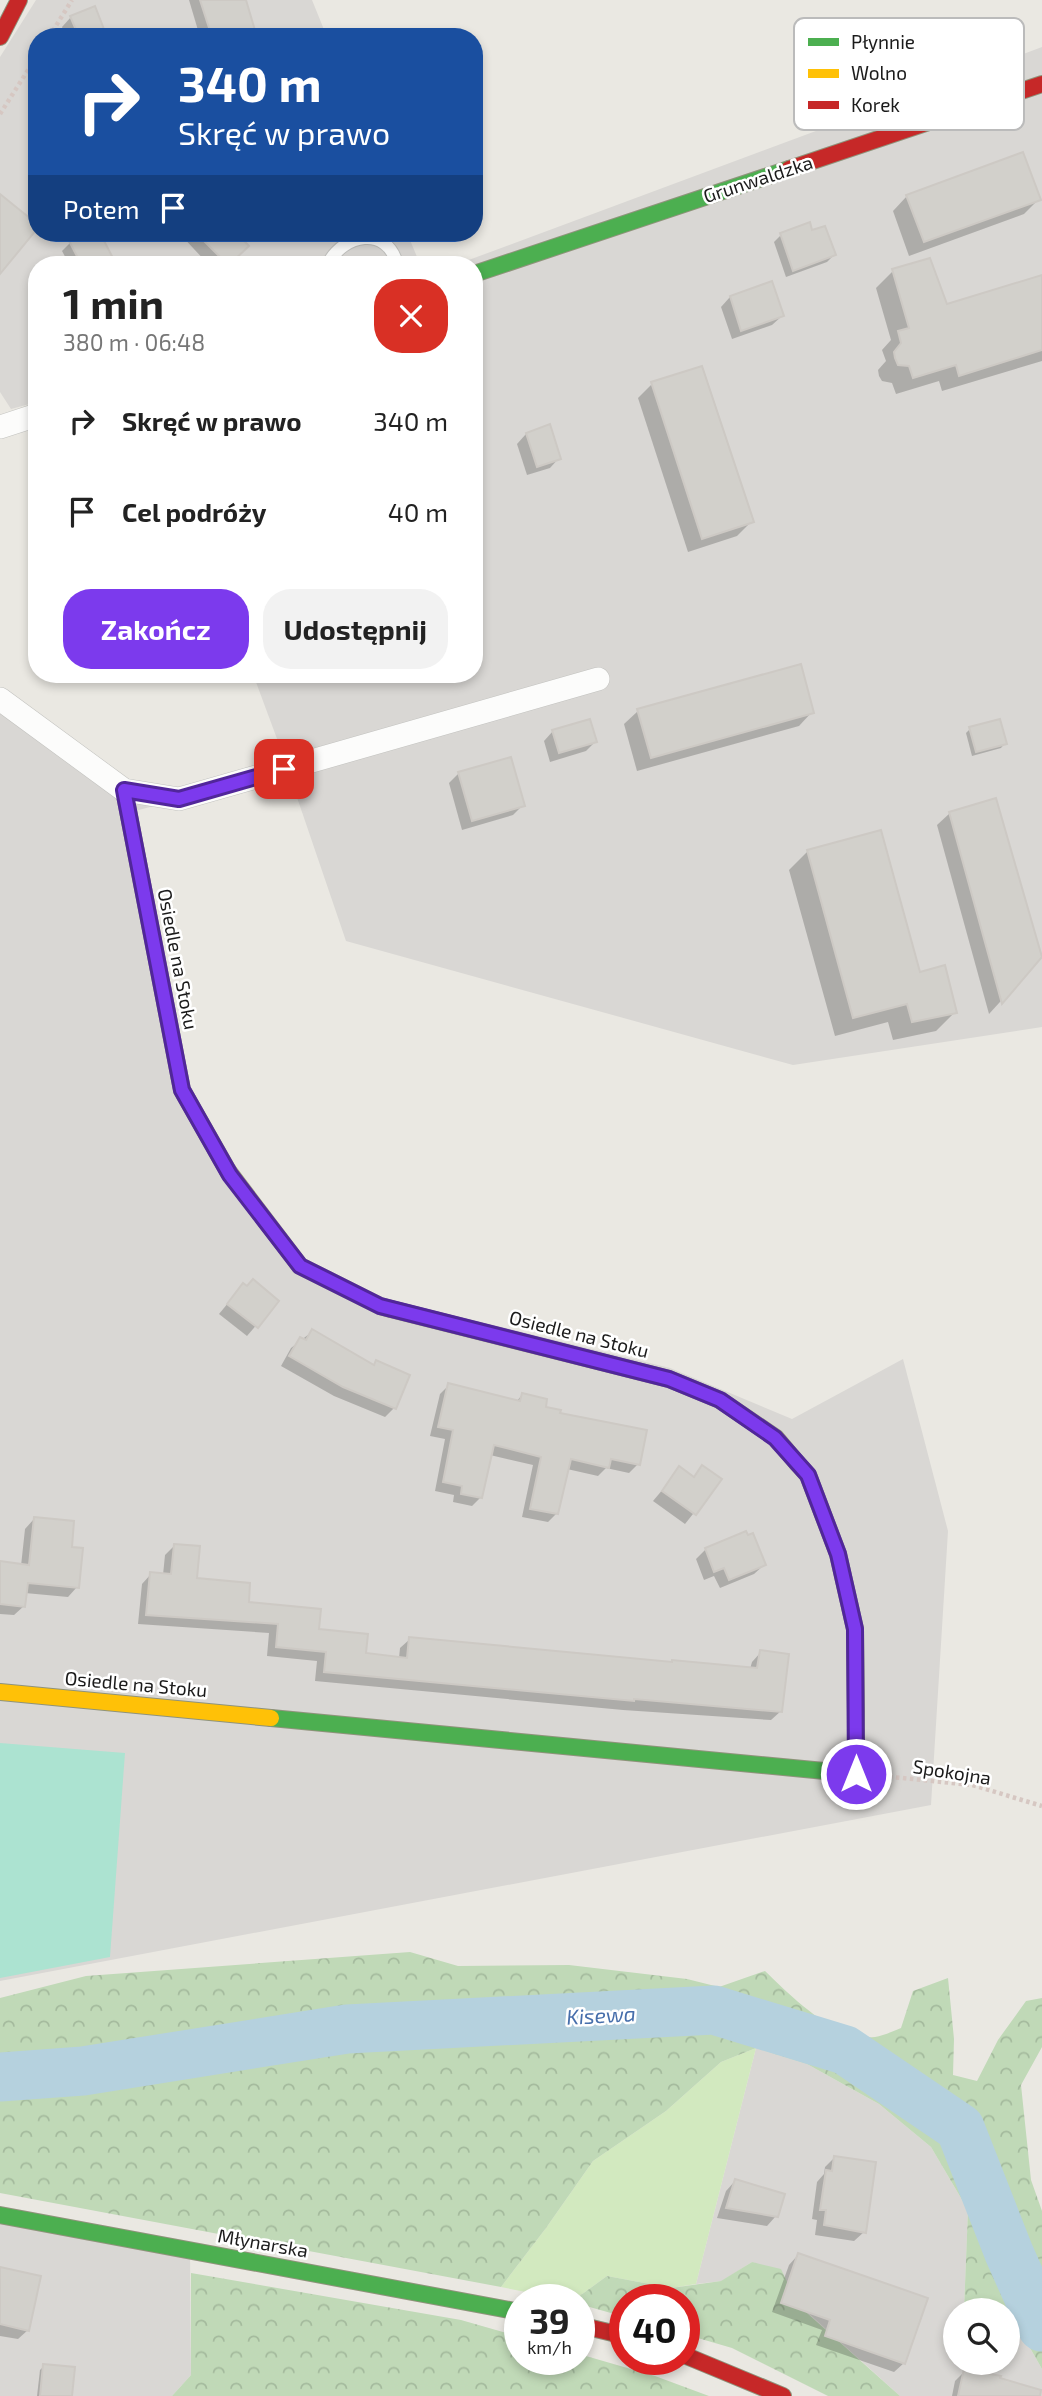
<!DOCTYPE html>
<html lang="pl">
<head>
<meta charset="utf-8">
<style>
	:root { --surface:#fff; --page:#f2f2f2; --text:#222; --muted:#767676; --accent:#7c3aed }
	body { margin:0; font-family:"Exo 2",sans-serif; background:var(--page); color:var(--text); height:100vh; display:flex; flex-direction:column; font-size:26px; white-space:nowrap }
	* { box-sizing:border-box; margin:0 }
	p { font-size:23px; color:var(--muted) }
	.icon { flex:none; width:38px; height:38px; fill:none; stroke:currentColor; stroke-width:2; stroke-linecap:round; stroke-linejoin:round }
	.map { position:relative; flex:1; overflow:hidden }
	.details { position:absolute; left:28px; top:256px; width:455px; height:427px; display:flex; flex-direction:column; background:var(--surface); border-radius:28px; box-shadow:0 4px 10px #0003 }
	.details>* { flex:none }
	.hud { position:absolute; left:28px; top:28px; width:455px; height:214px; border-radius:28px; box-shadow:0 4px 10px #0003; background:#1a4fa0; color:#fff; overflow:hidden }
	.buttons { position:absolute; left:943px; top:2298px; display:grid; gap:14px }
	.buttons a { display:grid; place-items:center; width:77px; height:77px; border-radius:50%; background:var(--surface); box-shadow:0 4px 10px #0003; font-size:35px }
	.speed { position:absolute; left:504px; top:2284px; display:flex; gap:14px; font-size:35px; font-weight:700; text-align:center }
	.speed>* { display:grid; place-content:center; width:91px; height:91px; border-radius:50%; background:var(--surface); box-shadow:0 4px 10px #0003; line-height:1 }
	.speed small { font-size:18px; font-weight:400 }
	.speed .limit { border:10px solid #d22; background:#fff; color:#111 }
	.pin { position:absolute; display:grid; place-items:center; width:60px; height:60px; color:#fff; margin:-30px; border-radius:14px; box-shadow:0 4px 10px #0006 }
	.me { position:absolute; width:77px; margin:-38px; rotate:0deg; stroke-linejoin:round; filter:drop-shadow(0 0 5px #0008) }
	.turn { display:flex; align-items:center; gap:24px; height:147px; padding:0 35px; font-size:32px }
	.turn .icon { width:91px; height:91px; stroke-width:2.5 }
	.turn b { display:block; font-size:49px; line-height:60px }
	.then { display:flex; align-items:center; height:66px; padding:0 35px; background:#0003; gap:14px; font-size:26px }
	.round { display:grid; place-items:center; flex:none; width:74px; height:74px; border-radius:28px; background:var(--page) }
	.summary { display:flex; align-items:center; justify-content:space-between; height:119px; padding:0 35px }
	h1 { font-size:42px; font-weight:700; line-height:52px }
	.button { display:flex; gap:14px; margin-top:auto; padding:14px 35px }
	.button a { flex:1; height:80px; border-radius:28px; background:var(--accent); color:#fff; font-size:28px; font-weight:700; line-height:80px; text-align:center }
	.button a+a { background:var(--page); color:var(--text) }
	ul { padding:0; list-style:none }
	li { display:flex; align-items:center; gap:21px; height:91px; padding:0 35px }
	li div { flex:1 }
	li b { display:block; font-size:26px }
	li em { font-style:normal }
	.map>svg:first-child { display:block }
	.residential { fill:#d9d7d4 }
	.grass { fill:#d2e9bf }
	.forest { fill:url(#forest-crowns) }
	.pitch { fill:#ace3d1 }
	.shadow { fill:#0003 }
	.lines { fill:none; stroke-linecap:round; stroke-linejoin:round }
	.river { stroke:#b5d1de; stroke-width:49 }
	.building { fill:#d2d0cb; stroke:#cdc9c4; stroke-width:2 }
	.lane-casing { stroke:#c2c2bf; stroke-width:14 }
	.street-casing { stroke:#c2c2bf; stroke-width:24 }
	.fast-casing { stroke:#8f937b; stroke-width:18 }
	.slow-casing { stroke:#8f937b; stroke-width:18 }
	.jam-casing { stroke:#8f937b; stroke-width:18 }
	.path { stroke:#d6c7c2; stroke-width:4.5; stroke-dasharray:3.5 3.5; stroke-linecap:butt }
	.lane { stroke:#fcfcfb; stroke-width:12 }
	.street { stroke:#fcfcfb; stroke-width:23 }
	.fast { stroke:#4caf50; stroke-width:16 }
	.slow { stroke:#ffc107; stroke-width:16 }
	.jam { stroke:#c62828; stroke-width:16 }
	.route-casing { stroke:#51269a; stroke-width:18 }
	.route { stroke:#7c3aed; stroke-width:12 }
	.labels { text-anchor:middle; stroke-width:5; stroke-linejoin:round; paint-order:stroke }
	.street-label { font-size:19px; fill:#1b1b1b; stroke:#fff }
	.water-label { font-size:21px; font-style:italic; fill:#466eab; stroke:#fff }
	.key { fill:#fff; stroke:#bbb; stroke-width:2 }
	.key-label { font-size:19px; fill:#1b1b1b }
</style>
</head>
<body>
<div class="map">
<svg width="1042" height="2396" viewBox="0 0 1042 2396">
	<defs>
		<pattern id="forest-crowns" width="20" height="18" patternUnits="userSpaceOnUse" patternTransform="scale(1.75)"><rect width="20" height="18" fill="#c0d9b7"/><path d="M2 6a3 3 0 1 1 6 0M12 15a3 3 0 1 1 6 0" fill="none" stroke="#a4ba9d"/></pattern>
	</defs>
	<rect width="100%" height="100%" fill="#eae8e2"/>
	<!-- residential -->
	<g class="residential">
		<path d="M36,0H312L327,37H37V233H407L420,264H37V402L11,409L0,392V57Z"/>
		<path d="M1042,47V1027L793,1065L346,941L288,771L131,812L179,1094L306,1262L371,1295L670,1368L792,1419L903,1359L948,1531L931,1805L0,1981V708L124,802L286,763L253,674H474V264H458Z"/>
		<path d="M756,2048L807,2064L879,2104L931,2147L968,2210L964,2310H956V2362H1008V2336L1021,2332L1042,2369V2396H900L752,2262L722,2281L696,2284Z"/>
		<path d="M0,2210L190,2251L191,2375L172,2396H0Z"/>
	</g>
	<!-- grass -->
	<path class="grass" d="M756,2048L696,2284L671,2288L607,2276L574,2300L561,2299L501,2287L546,2228L593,2161L666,2111L721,2062Z"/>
	<!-- forest -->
	<g class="forest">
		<path d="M410,1952L458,1966L569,1965L687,1979L719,1987L765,1971C791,1996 836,2042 875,2037C883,2036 893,2031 901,2028L913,1991L948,1978L954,2039L953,2075L977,2081L998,2040L1026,2001L1042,1998V2047L1021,2085L1031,2180L1042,2211V2369L1021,2332L1008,2336V2310H964L968,2210L931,2147L879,2104L807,2064L756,2048L721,2062L666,2111L593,2161L546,2228L501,2287L0,2193V1998L86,1976Z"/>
		<path d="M752,2262L781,2269L798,2305L900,2396H828L732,2348L684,2334V2300H625V2317L579,2304V2300H574L607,2276L671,2288L721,2281Z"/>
		<path d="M191,2273L461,2320L520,2337V2359H579V2354L655,2376L709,2396H172L191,2375Z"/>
	</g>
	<!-- pitch -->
	<path class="pitch" d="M0,1743L125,1753L110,1957L0,1978Z"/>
	<!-- shadow -->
	<g class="shadow">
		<path d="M189,0H245L257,37H200Z"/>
		<path d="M71,17L105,37H66L62,27Z"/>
		<path d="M907,196L1039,199L1024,214L909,256L893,211Z"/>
		<path d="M90,233H98L114,264H69L62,251L70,243Z"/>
		<path d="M179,233H240L237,236V255L228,264H208Z"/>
		<path d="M811,233L834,255L827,262L786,277L774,242L781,235Z"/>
		<path d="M893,271L946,307L1042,277V361L942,391L939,381L896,394L892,383L882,381L879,376L878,370L886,361L882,350L891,340L876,288Z"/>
		<path d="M730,297L782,316L772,325L732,339L721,307Z"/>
		<path d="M652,384L752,521L737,536L688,552L638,398Z"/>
		<path d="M526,434L559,458L550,468L527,475L517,444Z"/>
		<path d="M638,711L812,712L799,726L637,771L624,724Z"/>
		<path d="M970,729L1005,743L1001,748L972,756L966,733Z"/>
		<path d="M553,731L595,742L586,751L550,762L544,741Z"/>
		<path d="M458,774L523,805L513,815L462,830L449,783Z"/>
		<path d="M950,813L1040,958L989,1014L937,825Z"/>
		<path d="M808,851L955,1012L936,1031L893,1040L888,1022L835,1036L789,870Z"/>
		<path d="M243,1285L277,1301L247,1336L219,1314Z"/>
		<path d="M313,1331L372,1366L376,1362L394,1408L385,1417L334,1396L281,1366L291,1348Z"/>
		<path d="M449,1385L516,1402L522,1395L638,1464L629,1473L606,1468L598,1476L567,1469L557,1513L548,1522L522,1517L533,1465L490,1455L481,1497L472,1506L453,1502L454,1495L435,1491L445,1439L430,1436L440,1394Z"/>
		<path d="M703,1467L720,1480L685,1524L653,1501L680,1469L692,1478Z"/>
		<path d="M34,1519L70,1548L77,1587L68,1597L25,1593L24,1606L14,1615L0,1614V1563L21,1566L25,1529Z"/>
		<path d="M174,1546L195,1580L247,1604L317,1631L364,1654L399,1658L400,1648L410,1639L750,1669L752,1662L761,1652L781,1711L771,1720L623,1710L315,1681L317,1661L267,1656L269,1633L138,1624L142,1584L151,1574L163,1575L165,1555Z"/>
		<path d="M706,1549L764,1565L754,1574L720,1588L714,1576L704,1580L696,1559Z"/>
		<path d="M835,2157L864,2232L854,2241L815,2235L817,2220L812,2219L817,2182L824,2174L825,2167Z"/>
		<path d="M735,2181L776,2216L767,2226L717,2218L726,2191Z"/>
		<path d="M798,2255L904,2363L894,2372L816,2345L822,2330L772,2312L789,2265Z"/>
		<path d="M0,2269L28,2330L18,2339L0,2336Z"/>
		<path d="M44,2366L71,2396H37L40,2370Z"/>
		<path d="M965,2371L1007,2396H952L955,2381Z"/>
	</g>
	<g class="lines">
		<!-- river -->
		<path class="river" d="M0,2077L83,2071L347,2029L714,2010L845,2050L960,2128L1009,2253L1042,2327"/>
	</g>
	<!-- building -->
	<g class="building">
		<path d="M200,0H246L257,37H212Z"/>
		<path d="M95,6L107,37H79L70,16Z"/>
		<path d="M1023,152L1041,200L924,242L906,195Z"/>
		<path d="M0,194L37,224V229L0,274Z"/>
		<path d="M810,222L812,230L825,226L836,255L793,271L780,233Z"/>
		<path d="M86,233H100L116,264H81L69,241Z"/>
		<path d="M196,233H237L249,246L230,264H227Z"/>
		<path d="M930,258L947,304L1042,275V350L959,376L956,365L913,378L909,366L898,365L895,358L894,352L901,343L898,331L909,328L892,269Z"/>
		<path d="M772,281L784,316L741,331L730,296Z"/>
		<path d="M702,366L754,522L702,539L651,382Z"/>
		<path d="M550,424L561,459L537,467L526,433Z"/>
		<path d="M801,664L814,713L651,758L637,709Z"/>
		<path d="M590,719L597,742L559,753L552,730Z"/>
		<path d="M1000,719L1007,744L976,752L969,727Z"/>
		<path d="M511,757L525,806L472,821L458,772Z"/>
		<path d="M996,798L1042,957L1002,1004L949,812Z"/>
		<path d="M881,830L920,972L945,965L957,1013L912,1022L907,1004L853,1018L807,850Z"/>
		<path d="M253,1279L279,1301L258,1328L227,1304L243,1283L247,1286Z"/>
		<path d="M312,1329L374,1365L376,1360L410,1375L396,1409L343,1387L289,1356L300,1337L306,1340Z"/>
		<path d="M448,1383L520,1401L522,1393L547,1399L546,1407L561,1410L560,1413L647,1430L640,1465L611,1459L609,1468L571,1459L558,1514L530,1509L541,1457L494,1445L482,1498L461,1494L462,1486L443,1482L453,1430L438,1427Z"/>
		<path d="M702,1465L722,1479L696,1515L662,1491L679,1466L694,1477Z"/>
		<path d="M34,1517L74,1521L72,1547L83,1548L79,1588L28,1583L25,1607L0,1604V1561L29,1565Z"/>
		<path d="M746,1531L748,1535L753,1533L766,1565L729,1580L724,1568L714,1572L705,1548Z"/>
		<path d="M174,1544L200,1546L197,1578L250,1583L249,1602L321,1609L319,1629L368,1634L366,1653L407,1658L409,1637L672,1662V1660L757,1668L760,1650L789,1654L782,1712L634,1699V1701L324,1672L326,1652L276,1647L278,1624L146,1615L150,1572L171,1574Z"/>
		<path d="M834,2156L876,2162L866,2233L824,2225L826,2210H820L826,2170L832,2171Z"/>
		<path d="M735,2179L785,2194L778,2217L726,2208Z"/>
		<path d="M798,2253L928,2298L905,2364L825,2336L830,2320L781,2303Z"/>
		<path d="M0,2267L41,2276L29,2331L0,2324Z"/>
		<path d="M43,2364L75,2367L72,2396H40Z"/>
		<path d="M964,2369L1001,2376L1000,2378L1041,2390L1040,2396H958Z"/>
	</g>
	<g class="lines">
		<!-- lane casing -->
		<g class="lane-casing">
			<path id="lane" d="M328,264C343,234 387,225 397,264"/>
		</g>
		<!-- street casing -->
		<g class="street-casing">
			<g id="street">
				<path d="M0,427L37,415"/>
				<path d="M0,699L124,790L179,799L598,679"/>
			</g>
		</g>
		<!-- fast casing -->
		<g class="fast-casing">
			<g id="fast">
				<path d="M474,274L789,169"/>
				<path d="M271,1718L856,1774V1710"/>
				<path d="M0,2215L520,2312"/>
			</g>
		</g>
		<!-- slow casing -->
		<g class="slow-casing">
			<g id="slow">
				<path d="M124,790L182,1090L228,1171"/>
				<path d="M391,1309L669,1379L720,1400L776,1438L797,1463"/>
				<path d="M0,1692L271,1718"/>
			</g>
		</g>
		<!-- jam casing -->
		<g class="jam-casing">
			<g id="jam">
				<path d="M0,37L19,0"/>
				<path d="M789,169L1042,84"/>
				<path d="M228,1171L300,1266L380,1306L391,1309"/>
				<path d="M797,1463L808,1475L838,1554L855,1629L856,1710"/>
				<path d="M579,2325L625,2336"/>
				<path d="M684,2355L783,2396"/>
			</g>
		</g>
		<!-- path -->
		<g class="path">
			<path d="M49,37L72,0"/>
			<path d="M0,114L37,56"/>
			<path d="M882,1776L972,1785L1042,1806"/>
			<path d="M638,2361L657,2366"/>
		</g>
		<!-- lane -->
		<use href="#lane" class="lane"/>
		<!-- street -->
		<use href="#street" class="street"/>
		<!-- fast -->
		<use href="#fast" class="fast"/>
		<!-- slow -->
		<use href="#slow" class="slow"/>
		<!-- jam -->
		<use href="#jam" class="jam"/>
	</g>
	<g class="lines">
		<!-- route casing -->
		<g class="route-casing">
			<path id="route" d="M284,769L179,799L124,790L182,1090L230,1175L300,1266L380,1306L669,1379L720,1400L775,1438L808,1475L838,1554L855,1629L856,1774"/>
		</g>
		<!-- route -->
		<use href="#route" class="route"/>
	</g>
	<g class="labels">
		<!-- street labels -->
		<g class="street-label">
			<text transform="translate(758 179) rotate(-18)" y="7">Grunwaldzka</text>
			<text transform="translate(178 959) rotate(79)" y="7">Osiedle na Stoku</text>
			<text transform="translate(579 1334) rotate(14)" y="7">Osiedle na Stoku</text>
			<text transform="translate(136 1684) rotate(5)" y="7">Osiedle na Stoku</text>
			<text transform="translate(952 1772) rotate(9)" y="7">Spokojna</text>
			<text transform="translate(263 2243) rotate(10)" y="7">Młynarska</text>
		</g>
		<!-- water labels -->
		<g class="water-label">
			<text transform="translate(601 2016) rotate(-3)" y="7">Kisewa</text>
		</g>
	</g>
	<!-- legend -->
	<rect x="794" y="18" width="230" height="112" rx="10" class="key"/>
	<rect x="808" y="38" width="31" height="8" fill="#4caf50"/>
	<rect x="808" y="69" width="31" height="9" fill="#ffc107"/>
	<rect x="808" y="101" width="31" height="8" fill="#c62828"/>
	<g class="key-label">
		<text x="851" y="49">Płynnie</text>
		<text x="851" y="80">Wolno</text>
		<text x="851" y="112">Korek</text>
	</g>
</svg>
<div class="buttons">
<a><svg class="icon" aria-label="search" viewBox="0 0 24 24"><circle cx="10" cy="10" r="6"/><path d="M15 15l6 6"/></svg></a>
</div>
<div class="speed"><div>39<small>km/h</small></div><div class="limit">40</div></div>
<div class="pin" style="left:284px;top:769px;background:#d93025"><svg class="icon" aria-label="arrive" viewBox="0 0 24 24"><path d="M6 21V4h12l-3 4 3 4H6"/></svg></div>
<svg class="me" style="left:856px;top:1774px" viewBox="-20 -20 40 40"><circle r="17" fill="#7c3aed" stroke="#fff" stroke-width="3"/><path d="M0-11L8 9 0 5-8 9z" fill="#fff"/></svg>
<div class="hud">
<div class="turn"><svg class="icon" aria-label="right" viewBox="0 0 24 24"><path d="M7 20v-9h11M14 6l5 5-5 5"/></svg><div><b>340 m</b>Skręć w prawo</div></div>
<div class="then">Potem<svg class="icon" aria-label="arrive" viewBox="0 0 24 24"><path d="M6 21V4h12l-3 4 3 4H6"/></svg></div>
</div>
<section class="details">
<div class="summary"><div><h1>1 min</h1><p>380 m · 06:48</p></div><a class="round" style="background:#d93025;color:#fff"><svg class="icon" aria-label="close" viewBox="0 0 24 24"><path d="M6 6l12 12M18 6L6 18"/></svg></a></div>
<ul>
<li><svg class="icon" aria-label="right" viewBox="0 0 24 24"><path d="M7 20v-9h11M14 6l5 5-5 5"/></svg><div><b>Skręć w prawo</b></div><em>340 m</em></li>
<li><svg class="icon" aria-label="arrive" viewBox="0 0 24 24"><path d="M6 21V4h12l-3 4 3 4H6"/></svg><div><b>Cel podróży</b></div><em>40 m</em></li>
</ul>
<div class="button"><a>Zakończ</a><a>Udostępnij</a></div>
</section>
</div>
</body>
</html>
